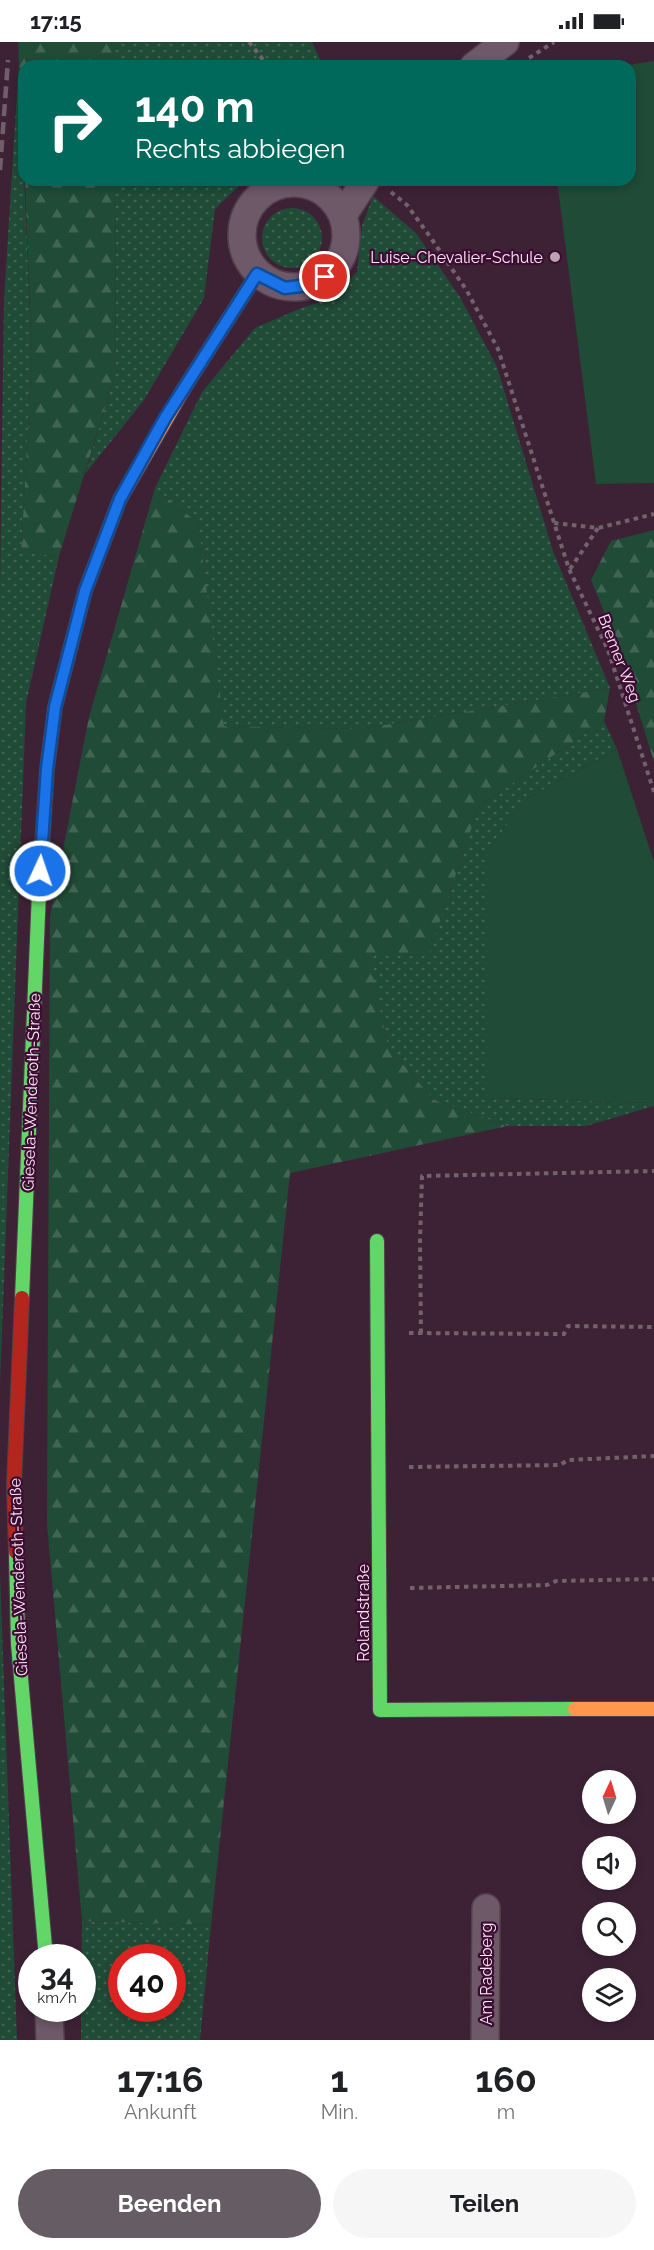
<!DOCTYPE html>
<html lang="de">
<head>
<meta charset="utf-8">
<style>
	:root { --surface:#fff; --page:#f6f6f6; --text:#202124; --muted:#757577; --accent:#655c64 }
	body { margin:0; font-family:Raleway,sans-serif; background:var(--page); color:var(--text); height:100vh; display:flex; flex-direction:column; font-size:22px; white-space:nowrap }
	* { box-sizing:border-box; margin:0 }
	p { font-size:20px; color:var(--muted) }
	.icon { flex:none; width:33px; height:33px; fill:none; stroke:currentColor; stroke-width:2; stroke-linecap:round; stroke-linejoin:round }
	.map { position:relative; height:1998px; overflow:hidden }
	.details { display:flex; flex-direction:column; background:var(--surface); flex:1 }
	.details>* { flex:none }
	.guide { position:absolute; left:18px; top:18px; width:618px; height:126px; border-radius:18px; box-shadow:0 3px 9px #0003; background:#00695c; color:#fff; overflow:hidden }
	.needle { width:39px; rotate:4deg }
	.fabs { position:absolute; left:582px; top:1728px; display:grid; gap:12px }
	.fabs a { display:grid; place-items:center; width:54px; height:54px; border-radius:50%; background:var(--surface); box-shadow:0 3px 9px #0003; font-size:30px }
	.speed { position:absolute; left:18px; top:1902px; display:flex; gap:12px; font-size:30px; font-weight:700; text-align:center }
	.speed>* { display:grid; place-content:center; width:78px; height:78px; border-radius:50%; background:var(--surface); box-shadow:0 3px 9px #0003; line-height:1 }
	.speed small { font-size:15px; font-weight:400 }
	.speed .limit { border:9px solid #d22; background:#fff; color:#111 }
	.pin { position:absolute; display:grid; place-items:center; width:51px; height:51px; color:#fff; margin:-26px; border:3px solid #fff; border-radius:50%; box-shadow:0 2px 6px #0007 }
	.me { position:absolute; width:66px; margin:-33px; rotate:3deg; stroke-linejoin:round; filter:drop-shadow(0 0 4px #0008) }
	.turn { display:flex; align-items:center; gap:21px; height:126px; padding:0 18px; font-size:27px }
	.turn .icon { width:78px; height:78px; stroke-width:2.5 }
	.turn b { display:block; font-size:42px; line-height:51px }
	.eta { display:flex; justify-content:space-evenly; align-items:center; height:102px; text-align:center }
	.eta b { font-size:36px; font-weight:700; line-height:42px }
	.cta { display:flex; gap:12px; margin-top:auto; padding:12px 18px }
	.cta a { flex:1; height:69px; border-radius:36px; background:var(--accent); color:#fff; font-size:24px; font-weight:700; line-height:69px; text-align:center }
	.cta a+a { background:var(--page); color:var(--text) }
	.status { display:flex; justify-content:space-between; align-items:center; height:42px; padding:0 30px; background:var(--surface); direction:ltr }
	.status svg { height:16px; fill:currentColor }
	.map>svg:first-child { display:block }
	.grass { fill:url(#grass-dots); fill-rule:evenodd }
	.forest { fill:url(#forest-firs) }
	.park { fill:#204b37 }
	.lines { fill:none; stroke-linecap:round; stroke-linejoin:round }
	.street-casing { stroke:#523d4c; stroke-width:30 }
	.fast-casing { stroke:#523d4c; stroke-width:16 }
	.slow-casing { stroke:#523d4c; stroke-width:16 }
	.jam-casing { stroke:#523d4c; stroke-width:16 }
	.path { stroke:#73616e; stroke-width:4; stroke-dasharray:4.5 4.5; stroke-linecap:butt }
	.street { stroke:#6d5968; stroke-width:27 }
	.fast { stroke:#63d668; stroke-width:14 }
	.slow { stroke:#ff974d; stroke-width:14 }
	.jam { stroke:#b3261e; stroke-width:14 }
	.rail { stroke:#715e6c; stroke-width:4.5; stroke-dasharray:12 6; stroke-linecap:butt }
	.route-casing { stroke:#114b97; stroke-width:15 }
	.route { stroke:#1a73e8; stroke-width:10 }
	.poi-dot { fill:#baa4b3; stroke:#3d0c32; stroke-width:2 }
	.labels { text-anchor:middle; stroke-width:4.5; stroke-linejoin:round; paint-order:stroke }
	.poi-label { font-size:16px; fill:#feeaf7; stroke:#3d0c32; text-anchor:end }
	.street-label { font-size:16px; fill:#feeaf7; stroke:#3d0c32 }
</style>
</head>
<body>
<div class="status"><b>17:15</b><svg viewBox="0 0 49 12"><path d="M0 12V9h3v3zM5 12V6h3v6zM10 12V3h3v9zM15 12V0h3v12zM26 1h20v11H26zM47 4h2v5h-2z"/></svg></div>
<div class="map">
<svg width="654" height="1998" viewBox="0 0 654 1998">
	<defs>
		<pattern id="grass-dots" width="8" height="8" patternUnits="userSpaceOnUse" patternTransform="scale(1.5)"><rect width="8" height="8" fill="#204b37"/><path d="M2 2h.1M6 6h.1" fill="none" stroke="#416555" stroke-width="1.8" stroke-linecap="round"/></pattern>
		<pattern id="forest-firs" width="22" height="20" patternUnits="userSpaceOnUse" patternTransform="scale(1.5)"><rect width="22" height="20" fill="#204b37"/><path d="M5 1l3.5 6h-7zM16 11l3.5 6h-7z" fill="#416555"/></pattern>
	</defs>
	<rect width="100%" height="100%" fill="#3d2236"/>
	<!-- grass -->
	<g class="grass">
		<path d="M114,0H312L323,24H114Z"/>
		<path d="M19,19L32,314L21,510L59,514L26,661L0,1341V544L4,258Z"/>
		<path d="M115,138H245L215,167L204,256L144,358L85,432L116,330Z"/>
		<path d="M373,154L416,191L460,255L497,325L553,509L610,646L360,687L223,684L198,481L155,446L202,350L255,286L299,267L331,256L357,230L362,184Z"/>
		<circle cx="292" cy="196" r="30"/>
		<path d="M604,679L617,707L528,756L489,1056L654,1061V1064L586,1084H508L434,1058L388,1005L368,913H428L479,764Z"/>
		<path d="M0,1532L17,1998H0Z"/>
		<path d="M82,1879L211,1883L200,1998H81ZM122,1916H172V1966H122Z"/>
	</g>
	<!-- forest -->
	<g class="forest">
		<path d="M18,0H114V24H24V125Z"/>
		<path d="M25,138H115L116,330L59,514L21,511L32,314Z"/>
		<path d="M155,446L198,481L224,684L360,687L610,646L604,679L479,764L428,914L369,913L388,1005L434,1058L508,1084L290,1131L211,1883L82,1879L47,1482L50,874L89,675Z"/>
		<path d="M654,488V720L619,606L591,538L611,499Z"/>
	</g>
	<!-- park -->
	<g class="park">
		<path d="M654,19V441L596,442L557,138H630V24H621Z"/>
		<path d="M617,707L654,820V1061L488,1056V807L528,756Z"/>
	</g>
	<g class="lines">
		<!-- street casing -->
		<g class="street-casing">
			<g id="street">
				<path d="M474,24L505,0"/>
				<circle cx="294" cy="193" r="52"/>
				<path d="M343,173L366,138"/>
				<path d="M49,1966L50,1998"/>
				<path d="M485,1998L486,1866"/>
			</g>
		</g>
		<!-- fast casing -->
		<g class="fast-casing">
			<g id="fast">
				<path d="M183,348L257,232"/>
				<path d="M377,1199L380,1668L575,1667"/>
				<path d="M22,1256L39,850L47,727L55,665L68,615"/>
				<path d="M16,1510L18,1602L46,1916"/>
			</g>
		</g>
		<!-- slow casing -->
		<g class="slow-casing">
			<g id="slow">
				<path d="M68,615L85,549L120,457L183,348"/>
				<path d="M575,1667H654"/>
			</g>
		</g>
		<!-- jam casing -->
		<g class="jam-casing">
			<path id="jam" d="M16,1510L14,1443L22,1256"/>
		</g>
		<!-- path -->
		<g class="path">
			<path d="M249,0L268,24"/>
			<path d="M529,16L554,0"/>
			<path d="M391,150L407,163L431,196L467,249L498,307L569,527L608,608L654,750"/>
			<path d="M554,481L598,486L654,472"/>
			<path d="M570,527L598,486"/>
			<path d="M409,1291L564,1292L568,1284L654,1285"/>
			<path d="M421,1291L420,1198L422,1134L654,1129"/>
			<path d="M409,1425L560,1423L568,1418L654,1414"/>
			<path d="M410,1546L547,1543L556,1539L654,1537"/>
		</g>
		<!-- street -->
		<use href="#street" class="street"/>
		<!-- fast -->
		<use href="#fast" class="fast"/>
		<!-- slow -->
		<use href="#slow" class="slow"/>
		<!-- jam -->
		<use href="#jam" class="jam"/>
		<!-- rail -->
		<path class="rail" d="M0,128L8,18"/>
	</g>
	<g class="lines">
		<!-- route casing -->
		<g class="route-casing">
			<path id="route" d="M40,829L47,727L55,665L85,549L120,457L165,376L257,232L285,246L315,242L325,235"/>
		</g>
		<!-- route -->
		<use href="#route" class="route"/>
	</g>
	<!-- markers -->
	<circle class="poi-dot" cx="555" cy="215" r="6"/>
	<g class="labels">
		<!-- poi labels -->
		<g class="poi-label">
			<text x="543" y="221">Luise-Chevalier-Schule</text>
		</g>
		<!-- street labels -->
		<g class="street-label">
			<text transform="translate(620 616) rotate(69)" y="6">Bremer Weg</text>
			<text transform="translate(31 1050) rotate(-88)" y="6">Giesela-Wenderoth-Straße</text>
			<text transform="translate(18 1535) rotate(-92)" y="6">Giesela-Wenderoth-Straße</text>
			<text transform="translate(363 1571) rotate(-90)" y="6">Rolandstraße</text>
			<text transform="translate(486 1932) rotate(-90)" y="6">Am Radeberg</text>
		</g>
	</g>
</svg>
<div class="fabs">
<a><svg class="needle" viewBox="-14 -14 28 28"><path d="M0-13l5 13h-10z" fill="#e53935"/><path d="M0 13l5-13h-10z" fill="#757577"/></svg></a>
<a><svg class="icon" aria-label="sound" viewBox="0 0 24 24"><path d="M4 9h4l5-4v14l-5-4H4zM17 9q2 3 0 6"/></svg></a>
<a><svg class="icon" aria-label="search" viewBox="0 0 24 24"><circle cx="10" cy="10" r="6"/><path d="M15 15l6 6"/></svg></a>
<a><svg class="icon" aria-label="layers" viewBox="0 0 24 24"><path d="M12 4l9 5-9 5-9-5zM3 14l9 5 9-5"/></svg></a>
</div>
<div class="speed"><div>34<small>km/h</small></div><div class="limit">40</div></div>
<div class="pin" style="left:325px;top:235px;background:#d93025"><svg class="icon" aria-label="arrive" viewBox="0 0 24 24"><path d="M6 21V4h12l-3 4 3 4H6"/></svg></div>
<svg class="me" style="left:40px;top:829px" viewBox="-20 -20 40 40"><circle r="17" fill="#1a73e8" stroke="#fff" stroke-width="3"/><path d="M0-11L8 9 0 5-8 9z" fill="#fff"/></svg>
<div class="guide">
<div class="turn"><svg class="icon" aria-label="right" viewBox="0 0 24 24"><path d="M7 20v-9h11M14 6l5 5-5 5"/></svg><div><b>140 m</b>Rechts abbiegen</div></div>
</div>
</div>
<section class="details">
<div class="eta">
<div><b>17:16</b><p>Ankunft</p></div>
<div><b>1</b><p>Min.</p></div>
<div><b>160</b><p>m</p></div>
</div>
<div class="cta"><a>Beenden</a><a>Teilen</a></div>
</section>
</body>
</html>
